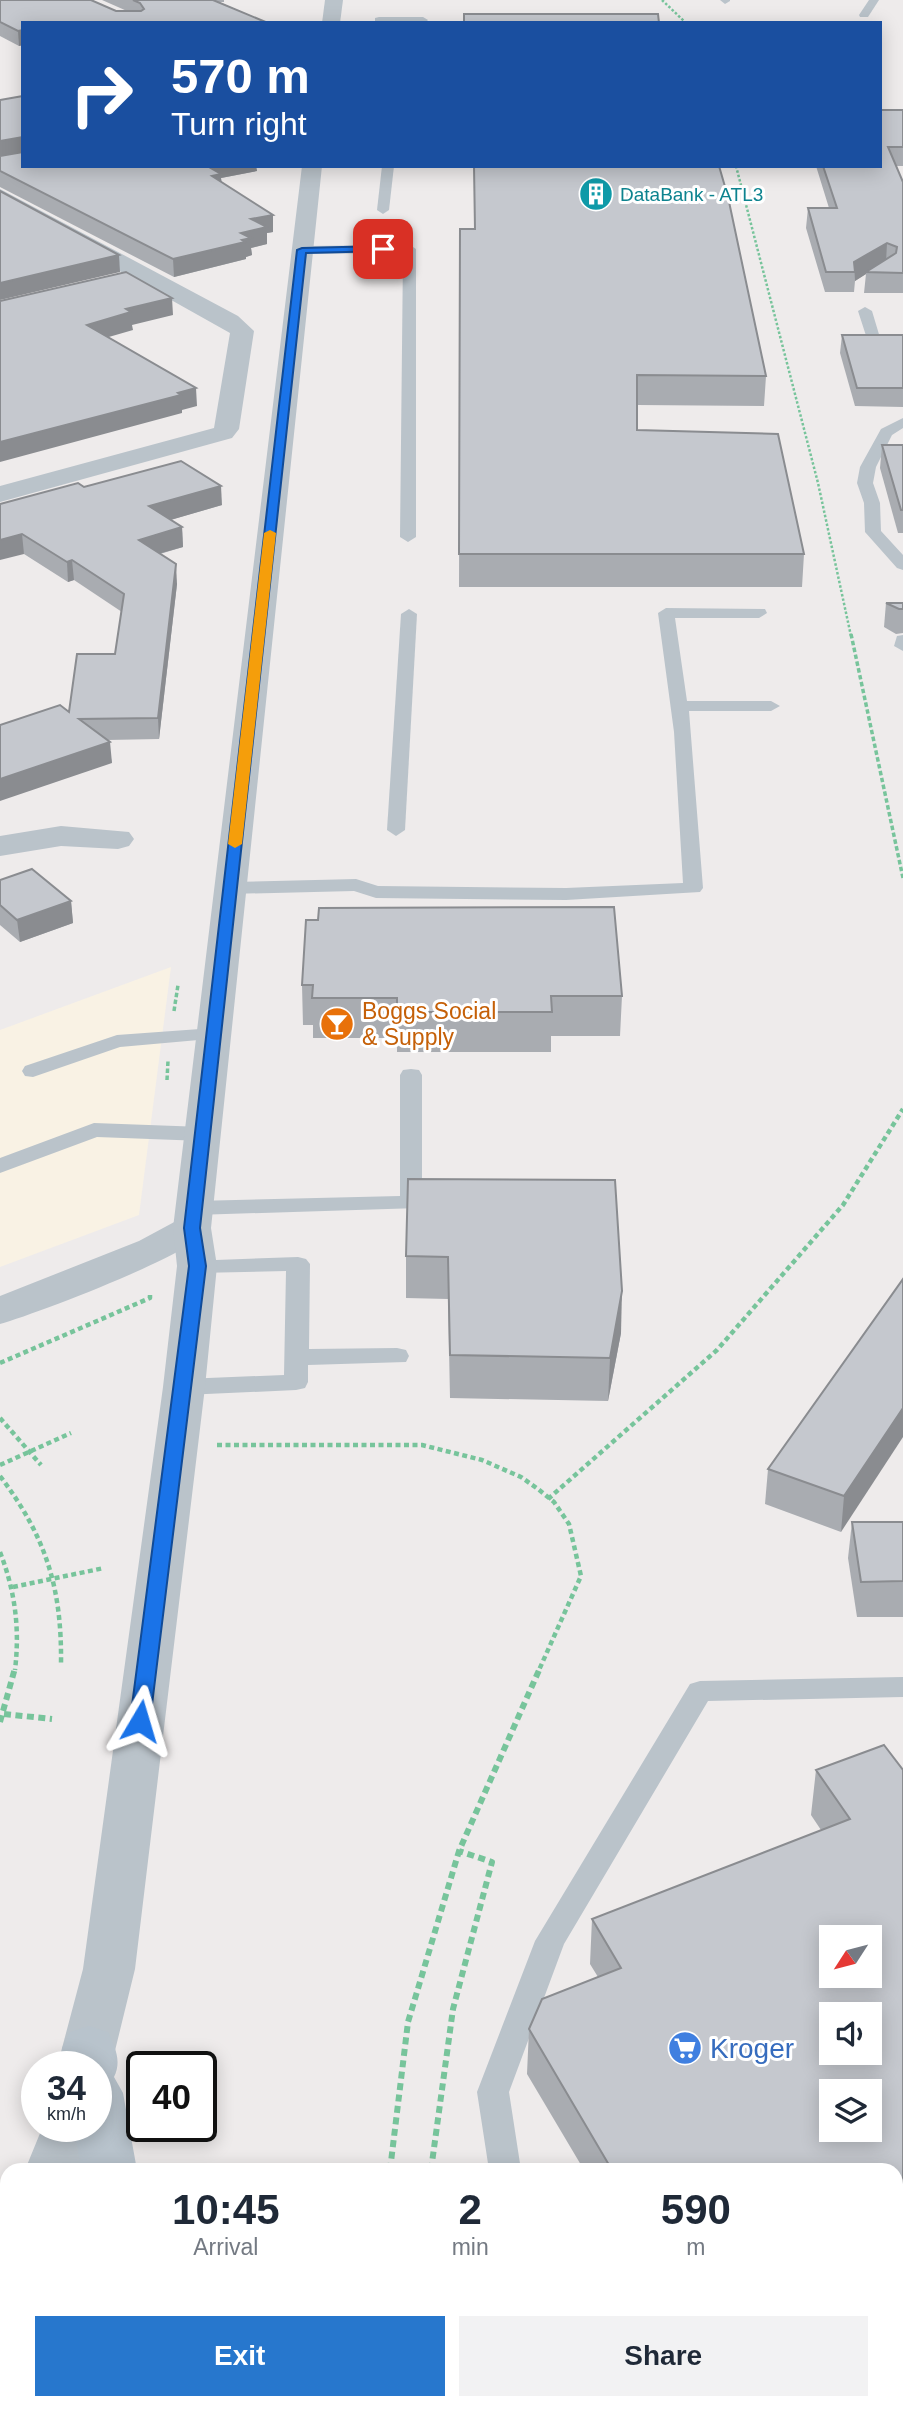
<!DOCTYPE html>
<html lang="en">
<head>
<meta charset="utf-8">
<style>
	:root { --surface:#fff; --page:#f2f2f3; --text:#1f2937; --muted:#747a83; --accent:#2777cd }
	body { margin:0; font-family:Arial,sans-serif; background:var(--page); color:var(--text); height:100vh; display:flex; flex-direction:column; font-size:26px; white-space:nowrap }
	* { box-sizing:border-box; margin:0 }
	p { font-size:23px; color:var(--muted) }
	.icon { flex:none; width:38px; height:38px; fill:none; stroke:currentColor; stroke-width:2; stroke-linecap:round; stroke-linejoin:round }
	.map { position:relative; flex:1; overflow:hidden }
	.side { position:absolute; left:0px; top:2163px; width:903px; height:247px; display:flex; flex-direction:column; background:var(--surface); border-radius:21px 21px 0 0; box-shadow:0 4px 18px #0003 }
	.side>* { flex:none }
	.top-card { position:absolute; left:21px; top:21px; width:861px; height:147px; border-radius:0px; box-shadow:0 4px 18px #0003; background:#1a4fa0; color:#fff; overflow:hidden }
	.needle { width:46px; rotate:234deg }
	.tools { position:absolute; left:819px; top:1925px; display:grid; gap:14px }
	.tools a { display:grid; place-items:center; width:63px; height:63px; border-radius:0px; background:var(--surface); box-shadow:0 4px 18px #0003; font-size:35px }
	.speed { position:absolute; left:21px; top:2051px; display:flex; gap:14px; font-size:35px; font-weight:700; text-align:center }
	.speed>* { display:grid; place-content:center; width:91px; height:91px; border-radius:50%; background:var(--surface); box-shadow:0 4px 18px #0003; line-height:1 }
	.speed small { font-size:18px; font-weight:400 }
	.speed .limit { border:4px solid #111; border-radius:10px; background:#fff; color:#111 }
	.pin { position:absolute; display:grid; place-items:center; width:60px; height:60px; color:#fff; margin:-30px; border-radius:14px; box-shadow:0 4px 10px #0006 }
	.me { position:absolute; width:77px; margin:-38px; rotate:7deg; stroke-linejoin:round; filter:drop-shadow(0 0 5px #0008) }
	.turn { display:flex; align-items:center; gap:24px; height:147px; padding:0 35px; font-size:32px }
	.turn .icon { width:91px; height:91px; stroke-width:2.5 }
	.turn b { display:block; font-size:49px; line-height:60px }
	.eta { display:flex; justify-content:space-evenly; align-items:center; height:119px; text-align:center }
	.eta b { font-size:42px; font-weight:800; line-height:49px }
	.cta { display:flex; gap:14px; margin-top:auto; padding:14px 35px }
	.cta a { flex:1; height:80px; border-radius:0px; background:var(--accent); color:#fff; font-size:28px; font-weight:800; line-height:80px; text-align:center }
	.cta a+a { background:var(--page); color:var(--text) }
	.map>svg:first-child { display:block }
	.commercial { fill:#f9f2e4 }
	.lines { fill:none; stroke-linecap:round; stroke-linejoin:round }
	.path-far3 { stroke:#77c49b; stroke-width:2.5; stroke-dasharray:2.5 2; stroke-linecap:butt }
	.path-far2 { stroke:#77c49b; stroke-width:3.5; stroke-dasharray:4.5 2.5; stroke-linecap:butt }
	.path-far1 { stroke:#77c49b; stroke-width:4.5; stroke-dasharray:5 3.5; stroke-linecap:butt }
	.path { stroke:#77c49b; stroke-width:6; stroke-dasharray:7 4.5; stroke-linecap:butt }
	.service { fill:#bac3ca; fill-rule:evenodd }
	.minor { fill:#bac3ca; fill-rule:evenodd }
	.tertiary { fill:#bac3ca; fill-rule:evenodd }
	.secondary { fill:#b8c3cc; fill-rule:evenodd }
	.wall { fill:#a9acb1 }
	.shaded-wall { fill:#8a8c90 }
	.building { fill:#c5c8ce; stroke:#8a8c90; stroke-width:2; fill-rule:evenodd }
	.route { fill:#1a73e8; stroke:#114b97; stroke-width:2 }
	.slow { fill:#f59e0b }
	.labels { text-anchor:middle; stroke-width:6; stroke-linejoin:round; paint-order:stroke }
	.far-culture-label { font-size:19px; fill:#0d838f; stroke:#fff; text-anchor:start }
	.food-label { font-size:23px; fill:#c56008; stroke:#fff; text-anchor:start }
	.near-shop-label { font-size:28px; fill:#366cbe; stroke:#fff; text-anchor:start }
</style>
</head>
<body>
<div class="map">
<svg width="903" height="2409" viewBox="0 0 903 2409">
	<rect width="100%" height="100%" fill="#eeebeb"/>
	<!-- commercial -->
	<path class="commercial" d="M171,967L139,1215L0,1267V1030Z"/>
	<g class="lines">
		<!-- path-far3 -->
		<g class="path-far3">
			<path d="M662,0L686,23"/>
			<path d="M736,166L818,483L851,636"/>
		</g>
		<!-- path-far2 -->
		<g class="path-far2">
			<path d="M851,634L903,878"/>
			<path d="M174,1011L178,985"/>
			<path d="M167,1080L168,1061"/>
		</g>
		<!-- path-far1 -->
		<g class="path-far1">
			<path d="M0,1363L150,1298V1295"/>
			<path d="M0,1418L41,1465"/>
			<path d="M217,1445H422L482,1460L521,1477L538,1489L554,1502L569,1524L581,1576L539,1670"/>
			<path d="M0,1465L71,1433"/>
			<path d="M0,1476C46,1537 62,1588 61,1664"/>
			<path d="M548,1499L717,1350L843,1205L903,1109"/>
			<path d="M0,1552C15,1591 20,1628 15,1670"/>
			<path d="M13,1587L104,1568"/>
		</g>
		<!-- path -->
		<g class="path">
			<path d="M4,1714L52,1719"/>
			<path d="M0,1722L15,1668"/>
			<path d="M390,2170L408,2022L459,1851L540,1668"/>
			<path d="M431,2170L453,2009L492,1862L459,1851"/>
			<path d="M350,2409L351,2403"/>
			<path d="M407,2409L408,2403"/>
		</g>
		<!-- service -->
		<g class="service">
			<path d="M720,0H730V1L725,4Z"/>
			<path d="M869,0H879L868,17H860L859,15Z"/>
			<path d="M379,17H423L428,20L425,23H375V18Z"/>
			<path d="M382,166H394L389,210L383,214L377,210Z"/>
			<path d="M410,245L416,249V537L408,542L400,537L403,253L302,254L296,250L302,246Z"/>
			<path d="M865,307L872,311L881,341L903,342V350L870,348L858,311Z"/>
			<path d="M903,418V428L892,435L876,467L873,483L880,503L881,531L903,555V570L897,568L865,532L864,503L857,483L860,467L881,429Z"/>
			<path d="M666,608L765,609L767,613L759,618H675L687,701H771L780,706L771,711H689L703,888L700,892L566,900L376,898L354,891L230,894L220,888L230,882L356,879L378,886L566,888L683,883L674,732L658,613Z"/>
			<path d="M409,609L417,614L405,830L396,836L387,830L401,614Z"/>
			<path d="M903,635V651L894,646L897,636Z"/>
			<path d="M214,1028L221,1030L224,1034L221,1038L120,1047L33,1077L25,1076L22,1071L25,1066L117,1035Z"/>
			<path d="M411,1069L419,1070L422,1075V1203L419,1208L195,1215L187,1213L184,1208L187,1203L195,1201L400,1196V1075L403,1070Z"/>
			<path d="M94,1123L203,1127L211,1129L214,1134L211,1139L203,1141L97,1137L0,1173V1158Z"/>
			<path d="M298,1257L306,1259L310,1264L309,1349L397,1348L406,1350L409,1356L406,1362L308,1365V1382L305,1388L296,1390L184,1395L175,1393L172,1387L175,1381L184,1379L284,1375L286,1271L197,1273L189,1271L185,1266L189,1261Z"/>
			<path d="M903,1677V1697L708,1701L564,1944L509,2092L521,2170H489L477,2092L535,1941L690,1684L700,1681Z"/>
			<path d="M903,2380V2409H833L836,2403H896V2381Z"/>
		</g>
		<!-- minor -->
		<g class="minor">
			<path d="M0,189L238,316L254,331L239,429L232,438L0,502V486L214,428L230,333L0,204Z"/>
			<path d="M61,826L129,832L134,839L129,846L118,849L61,846L0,856V836Z"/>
			<path d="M192,1216L206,1220L211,1228C194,1254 36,1314 0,1324V1296L139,1241L178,1220Z"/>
		</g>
		<!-- tertiary -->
		<g class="tertiary">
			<path d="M325,0H343L340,23H322Z"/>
			<path d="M302,166H322L211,1228L217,1266L205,1387L135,1969L111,2067L103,2083L96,2085V2067H57L83,1969L163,1387L177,1266L173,1228Z"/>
			<path d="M96,2124L97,2126L81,2170H25L43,2126H96Z"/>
			<path d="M7,2209V2263L0,2266V2212Z"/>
		</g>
		<!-- secondary -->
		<g class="secondary">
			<path d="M89,2026L108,2032C115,2047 122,2061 114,2077L123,2093L137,2170H81L74,2126H96V2067H65L62,2048L70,2032Z"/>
			<path d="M53,2403H113L112,2409H52Z"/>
		</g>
	</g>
	<!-- wall -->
	<g class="wall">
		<path d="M0,0L127,11L102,0H224V2H219L268,23H23V45L19,46L0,36Z"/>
		<path d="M0,100L23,166H256L257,171L221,178L222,183L273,215V232L267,233V244L251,248L252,255L246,257V259L174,277L0,187Z"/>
		<path d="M903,110V166H896L903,182V293H864L866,274L855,281L854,292H825L806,228L808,208H829L816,166H880Z"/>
		<path d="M460,229L766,376L764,406L637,405V430L804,554L802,587H459Z"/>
		<path d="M842,335H903V407L855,406L840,353Z"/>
		<path d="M882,445H903V533H898L880,468Z"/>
		<path d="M84,487L222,505L170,520L182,527L183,547L160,554L177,584L159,739L107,740L112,763L69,712L115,654L122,612L74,580L68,582L24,554L0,504Z"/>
		<path d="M886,603H903V633L896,634L884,627Z"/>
		<path d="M0,880L71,901L73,923L20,942L0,925Z"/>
		<path d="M302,985L622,996L620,1036H551V1052H397V1038H313V1025H303Z"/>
		<path d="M408,1179L621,1333L608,1401L450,1398L448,1299L406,1298V1256Z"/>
		<path d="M903,1279L841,1532L765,1504L768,1469Z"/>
		<path d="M852,1522H903V1617H857L848,1558Z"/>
		<path d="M816,1770H903V2313L896,2316V2170H584L527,2074L529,2029L598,1977L590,1964L592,1919L821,1830L811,1815Z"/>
	</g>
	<!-- shaded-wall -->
	<g class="shaded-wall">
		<path d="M23,30V45L19,46L18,31Z"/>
		<path d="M23,137V153L0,157V141Z"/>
		<path d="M206,166H256L257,171L221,178L222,191Z"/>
		<path d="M273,215V232L267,233V244L251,248L252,255L246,257V259L174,277L173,259L241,233L251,219Z"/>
		<path d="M887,243L886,263L866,272V274L855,281L854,262Z"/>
		<path d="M119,255L120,272L0,300V283Z"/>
		<path d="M172,298L173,315L132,325L133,330L88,343L87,325L126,309Z"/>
		<path d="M196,388L197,406L182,410V413L0,462V442Z"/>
		<path d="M221,486L222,505L150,526L149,506Z"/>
		<path d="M182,527L183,547L140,559L139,540Z"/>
		<path d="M22,534L24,554L0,560V540Z"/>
		<path d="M72,560L74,580L68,582L67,562Z"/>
		<path d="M176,564L177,584L159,739L158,718Z"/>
		<path d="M110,742L112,763L0,801V779Z"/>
		<path d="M71,901L73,923L20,942L17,920Z"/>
		<path d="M622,1291L621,1333L608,1401L610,1358Z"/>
		<path d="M903,1408V1437L841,1532L844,1496Z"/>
		<path d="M903,2271V2313L896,2316V2274Z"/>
	</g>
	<!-- building -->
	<g class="building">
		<path d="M0,0H91L116,11H141L144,9L140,3L133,0H213L268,23H23V30L18,31L0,22Z"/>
		<path d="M464,14H658L659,23H464Z"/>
		<path d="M23,96V137L0,141V100Z"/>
		<path d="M880,110H903V147H888L903,182V273L866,272L896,253L897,247L887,243L854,262L855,272H826L808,208H837L823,166H880Z"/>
		<path d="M23,152V166H207L221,174L212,176L273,215L251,219L267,227L241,233L251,238L242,240L245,242L173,259L0,171V156Z"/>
		<path d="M474,166H719L728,197L766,376L637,375V430L778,434L804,554H459L460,229H475Z"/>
		<path d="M0,191L119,255L0,283Z"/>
		<path d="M126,272L172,298L126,309L131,312L87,325L196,388L178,393L181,395L0,442V301Z"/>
		<path d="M842,335H903V388H857Z"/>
		<path d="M882,445H903V510H901Z"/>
		<path d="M181,461L221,486L149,506L182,527L139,540L176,564L158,718L79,719L110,742L0,779V725L60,705L69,712L77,654H115L124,594L72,560L67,562L22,534L0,540V504L78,483L84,487Z"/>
		<path d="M886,603H903V609H899Z"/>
		<path d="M32,869L71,901L17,920L0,905V880Z"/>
		<path d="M614,907L622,996H551L552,1012H397V998H312L313,985H302L306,920H318L319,908Z"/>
		<path d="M408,1179L615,1180L622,1291L610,1358L450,1355L448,1257L406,1256Z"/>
		<path d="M903,1279V1408L844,1496L768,1469Z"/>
		<path d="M852,1522H903V1581L861,1582Z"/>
		<path d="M884,1745L903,1770V2271L896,2274V2170H612L529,2029L542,1999L621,1968L592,1919L850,1819L816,1770ZM831,1937H870V1976H831ZM831,2014H870V2053H831ZM831,2091H870V2130H831Z"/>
	</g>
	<!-- route -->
	<path class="route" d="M383,246L388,249L386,251L306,253L200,1228L206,1266L150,1721L147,1726L140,1728L133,1726L130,1721L189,1266L184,1228L297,250L302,248Z"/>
	<!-- slow -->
	<path class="slow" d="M270,530L276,533L242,844L235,848L228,844L264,533Z"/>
	<!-- icons -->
	<defs>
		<g id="building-disc" transform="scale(1.75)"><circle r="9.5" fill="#0f9aa8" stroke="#fff"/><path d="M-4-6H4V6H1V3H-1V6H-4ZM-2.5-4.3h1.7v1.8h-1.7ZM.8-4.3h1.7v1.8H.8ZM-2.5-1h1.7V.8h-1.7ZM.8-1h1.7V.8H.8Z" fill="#fff"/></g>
		<g id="bar-disc" transform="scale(1.75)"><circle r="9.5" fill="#e8710a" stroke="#fff"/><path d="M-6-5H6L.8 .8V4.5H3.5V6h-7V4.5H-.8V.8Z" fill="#fff"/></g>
		<g id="supermarket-disc" transform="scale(1.75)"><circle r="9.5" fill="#3f7fe0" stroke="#fff"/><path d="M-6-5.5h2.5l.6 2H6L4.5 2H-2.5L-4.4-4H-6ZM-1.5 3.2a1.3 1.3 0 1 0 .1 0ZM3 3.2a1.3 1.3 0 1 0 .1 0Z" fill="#fff"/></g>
	</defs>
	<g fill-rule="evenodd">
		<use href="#building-disc" x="596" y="194"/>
		<use href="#bar-disc" x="337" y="1024"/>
		<use href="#supermarket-disc" x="685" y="2048"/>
	</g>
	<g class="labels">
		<!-- far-culture labels -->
		<g class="far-culture-label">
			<text x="620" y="201">DataBank - ATL3</text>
		</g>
		<!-- food labels -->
		<g class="food-label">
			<text x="362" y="1019">Boggs Social<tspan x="362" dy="26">&amp; Supply</tspan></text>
		</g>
		<!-- near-shop labels -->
		<g class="near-shop-label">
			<text x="710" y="2058">Kroger</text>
		</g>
	</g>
</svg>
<div class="tools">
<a><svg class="needle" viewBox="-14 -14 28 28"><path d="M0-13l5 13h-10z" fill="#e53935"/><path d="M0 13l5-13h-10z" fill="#747a83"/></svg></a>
<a><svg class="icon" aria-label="sound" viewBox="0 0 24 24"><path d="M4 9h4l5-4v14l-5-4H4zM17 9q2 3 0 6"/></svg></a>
<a><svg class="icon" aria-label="layers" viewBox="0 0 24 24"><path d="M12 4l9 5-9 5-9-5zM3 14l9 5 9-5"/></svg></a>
</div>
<div class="speed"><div>34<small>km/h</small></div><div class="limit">40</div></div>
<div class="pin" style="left:383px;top:249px;background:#d93025"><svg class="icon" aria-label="arrive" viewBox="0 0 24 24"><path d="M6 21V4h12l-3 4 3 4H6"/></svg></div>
<svg class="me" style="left:140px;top:1721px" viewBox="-20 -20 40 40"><path d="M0-17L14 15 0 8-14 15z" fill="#1a73e8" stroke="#fff" stroke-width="4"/></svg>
<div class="top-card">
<div class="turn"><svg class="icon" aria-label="right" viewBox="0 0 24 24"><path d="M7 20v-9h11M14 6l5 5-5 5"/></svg><div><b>570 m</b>Turn right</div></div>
</div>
<section class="side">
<div class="eta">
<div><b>10:45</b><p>Arrival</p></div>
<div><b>2</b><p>min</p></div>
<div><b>590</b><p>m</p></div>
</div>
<div class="cta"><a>Exit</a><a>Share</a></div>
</section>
</div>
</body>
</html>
